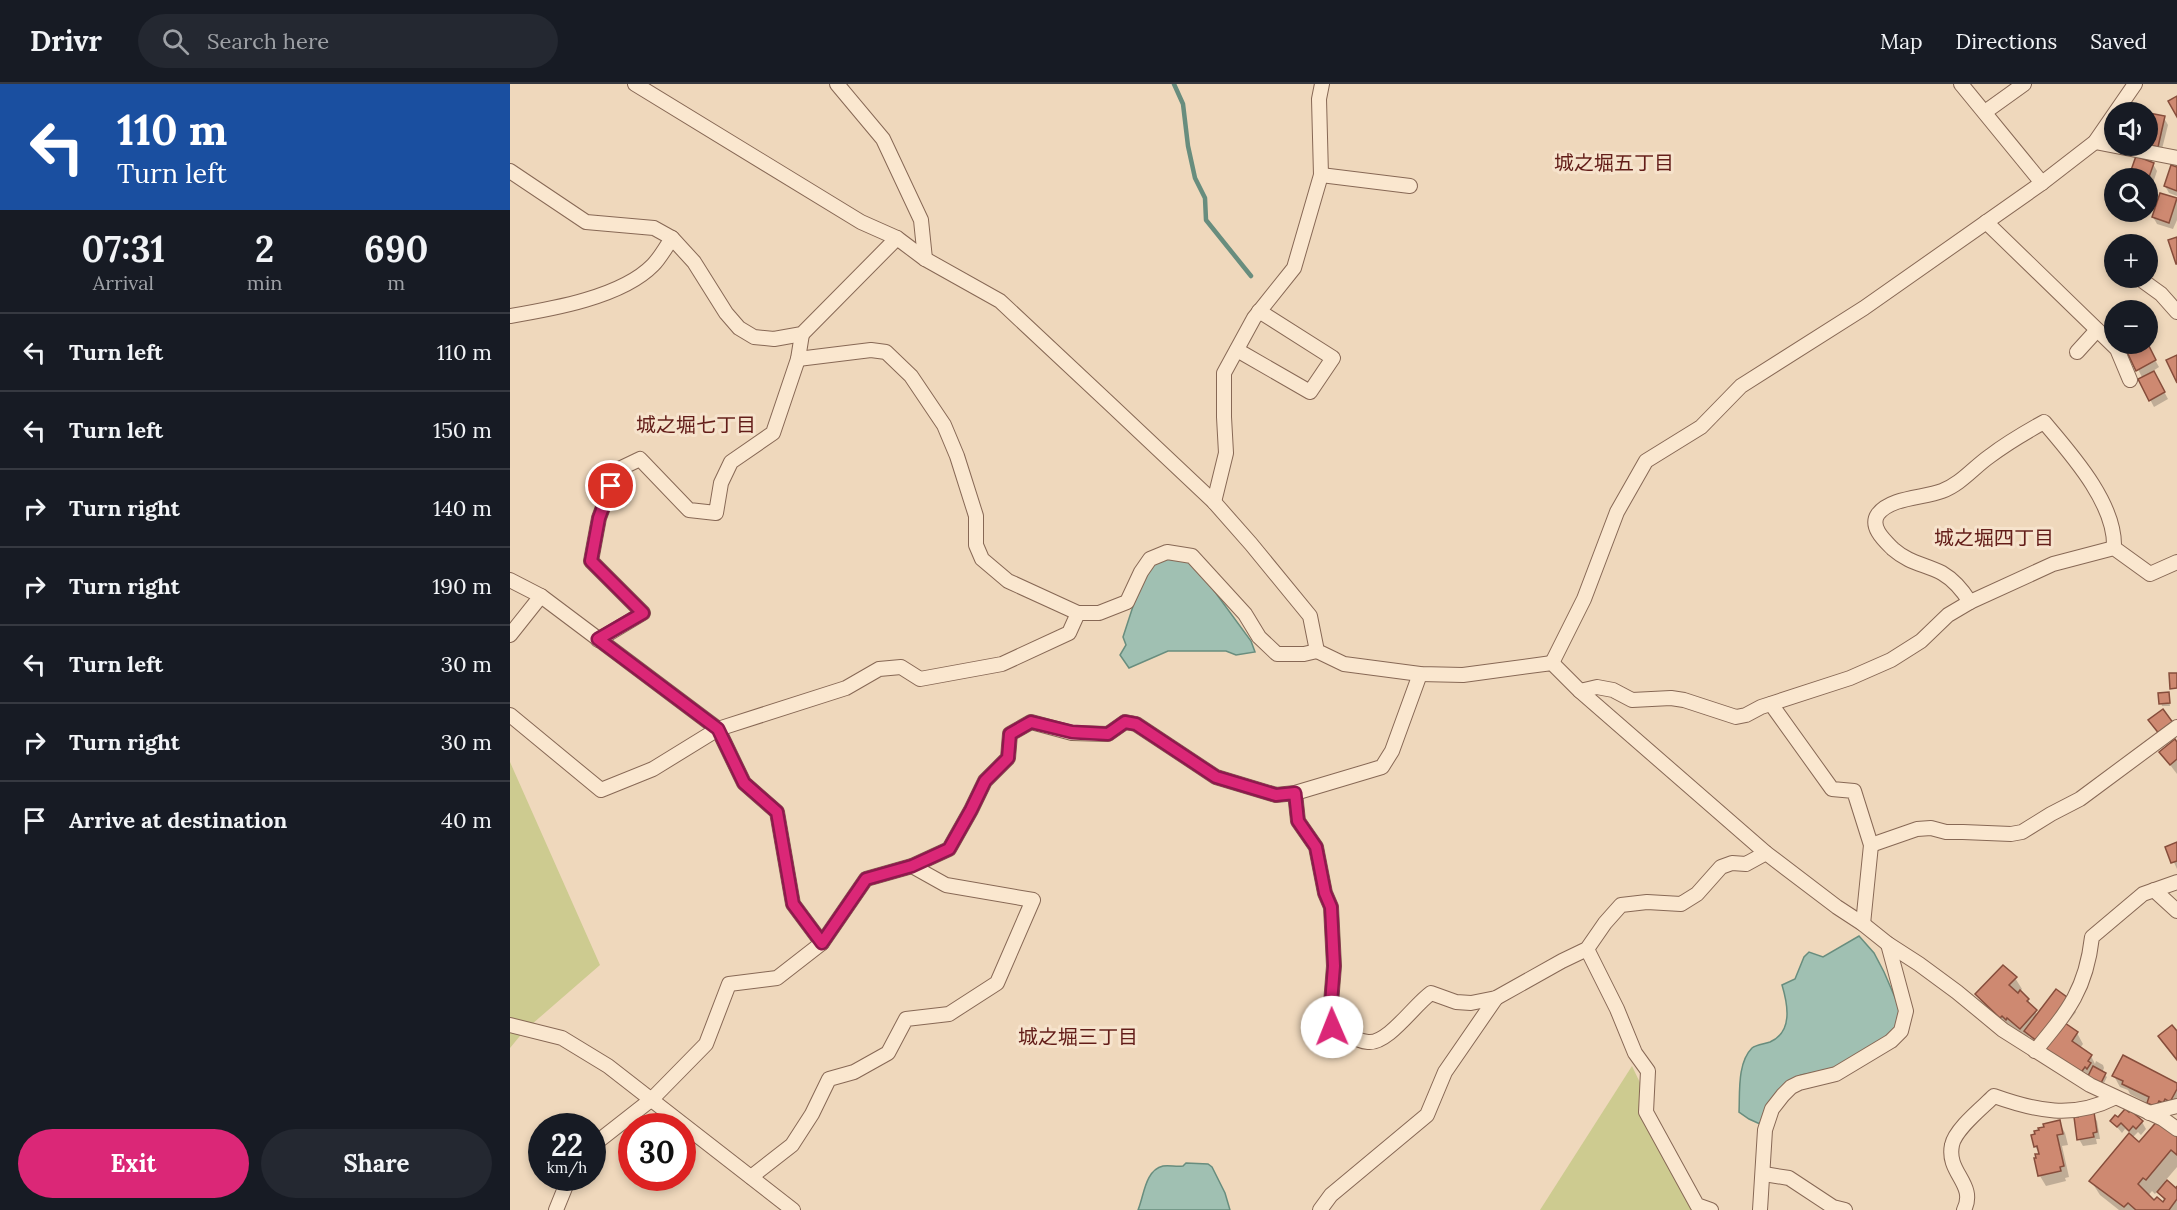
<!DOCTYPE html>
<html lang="en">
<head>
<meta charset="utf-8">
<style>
	:root { --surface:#171b24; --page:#242831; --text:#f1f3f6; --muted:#9ea1a6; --line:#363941; --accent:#db2777 }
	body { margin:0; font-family:Lora,"Noto Sans JP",serif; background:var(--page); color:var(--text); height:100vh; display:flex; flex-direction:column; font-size:22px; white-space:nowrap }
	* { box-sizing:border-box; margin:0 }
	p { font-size:20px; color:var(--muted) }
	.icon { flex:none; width:33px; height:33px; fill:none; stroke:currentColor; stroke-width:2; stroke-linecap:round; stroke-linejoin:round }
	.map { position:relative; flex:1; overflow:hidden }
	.sheet { display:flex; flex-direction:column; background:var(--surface); width:510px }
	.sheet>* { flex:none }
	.hud { background:#1a4fa0; color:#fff; overflow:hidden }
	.controls { position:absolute; left:1594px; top:18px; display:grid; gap:12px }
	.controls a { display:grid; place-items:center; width:54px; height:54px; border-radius:50%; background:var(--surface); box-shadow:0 3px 9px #0003; font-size:30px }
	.speed { position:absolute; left:18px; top:1029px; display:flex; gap:12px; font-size:30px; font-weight:700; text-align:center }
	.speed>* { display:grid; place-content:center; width:78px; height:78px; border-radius:50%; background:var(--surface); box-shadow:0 3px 9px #0003; line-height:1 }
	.speed small { font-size:15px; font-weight:400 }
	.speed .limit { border:9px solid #d22; background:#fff; color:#111 }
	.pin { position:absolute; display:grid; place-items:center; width:51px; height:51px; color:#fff; margin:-26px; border:3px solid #fff; border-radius:50%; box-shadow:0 2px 6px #0007 }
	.me { position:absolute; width:66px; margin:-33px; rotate:359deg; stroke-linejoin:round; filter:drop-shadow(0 0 4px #0008) }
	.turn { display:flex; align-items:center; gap:21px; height:126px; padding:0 18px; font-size:27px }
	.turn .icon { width:78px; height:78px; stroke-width:2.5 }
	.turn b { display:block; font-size:42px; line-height:51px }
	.eta { display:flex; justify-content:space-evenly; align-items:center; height:102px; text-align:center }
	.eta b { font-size:36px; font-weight:700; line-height:42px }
	.button { display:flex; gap:12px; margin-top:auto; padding:12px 18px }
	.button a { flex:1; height:69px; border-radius:36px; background:var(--accent); color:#fff; font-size:24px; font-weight:700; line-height:69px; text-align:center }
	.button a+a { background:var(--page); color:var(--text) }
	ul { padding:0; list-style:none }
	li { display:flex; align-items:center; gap:18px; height:78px; padding:0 18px; border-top:2px solid var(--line) }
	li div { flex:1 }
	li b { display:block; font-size:22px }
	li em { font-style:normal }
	header { display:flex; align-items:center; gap:36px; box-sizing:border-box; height:84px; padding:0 30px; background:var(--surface); border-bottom:2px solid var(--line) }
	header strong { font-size:28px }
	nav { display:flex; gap:33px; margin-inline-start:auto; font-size:21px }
	.search { width:420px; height:54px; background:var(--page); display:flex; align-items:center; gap:15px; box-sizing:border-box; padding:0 21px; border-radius:33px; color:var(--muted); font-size:22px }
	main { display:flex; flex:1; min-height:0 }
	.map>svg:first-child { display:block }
	.green { fill:#cdcb90 }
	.water { fill:#a0c0b2; stroke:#688d7e; stroke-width:1.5 }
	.shadow { fill:#0003; fill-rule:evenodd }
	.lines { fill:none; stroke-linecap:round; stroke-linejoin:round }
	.stream { stroke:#688d7e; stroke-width:4.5 }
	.building { fill:#ce8971; stroke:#864d3b; stroke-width:1.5 }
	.minor-casing { stroke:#876855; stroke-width:16 }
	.minor { stroke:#fae7cf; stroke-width:14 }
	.route-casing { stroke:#8e194d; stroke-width:15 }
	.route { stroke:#db2777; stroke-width:10 }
	.labels { text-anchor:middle; stroke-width:6; stroke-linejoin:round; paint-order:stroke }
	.neighbourhood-label { font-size:20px; fill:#631d19; stroke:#f6e3cc }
</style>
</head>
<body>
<header>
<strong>Drivr</strong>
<div class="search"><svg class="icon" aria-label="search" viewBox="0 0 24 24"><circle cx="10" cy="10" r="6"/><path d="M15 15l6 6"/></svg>Search here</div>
<nav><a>Map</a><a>Directions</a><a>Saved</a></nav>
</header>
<main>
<section class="sheet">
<div class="hud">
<div class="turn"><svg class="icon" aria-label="left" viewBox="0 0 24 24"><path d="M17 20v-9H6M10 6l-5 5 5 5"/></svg><div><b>110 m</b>Turn left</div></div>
</div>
<div class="eta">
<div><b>07:31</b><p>Arrival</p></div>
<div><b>2</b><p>min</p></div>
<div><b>690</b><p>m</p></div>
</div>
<ul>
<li><svg class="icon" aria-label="left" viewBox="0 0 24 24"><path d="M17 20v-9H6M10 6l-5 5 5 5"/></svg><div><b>Turn left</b></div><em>110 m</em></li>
<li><svg class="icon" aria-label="left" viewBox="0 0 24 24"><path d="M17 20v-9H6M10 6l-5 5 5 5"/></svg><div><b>Turn left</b></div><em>150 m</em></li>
<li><svg class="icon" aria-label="right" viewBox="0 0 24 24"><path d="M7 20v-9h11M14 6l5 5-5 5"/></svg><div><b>Turn right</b></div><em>140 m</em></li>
<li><svg class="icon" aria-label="right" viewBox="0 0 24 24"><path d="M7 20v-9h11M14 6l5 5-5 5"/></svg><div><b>Turn right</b></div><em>190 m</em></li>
<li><svg class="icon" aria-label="left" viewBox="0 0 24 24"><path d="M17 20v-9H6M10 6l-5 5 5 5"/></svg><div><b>Turn left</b></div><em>30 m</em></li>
<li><svg class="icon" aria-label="right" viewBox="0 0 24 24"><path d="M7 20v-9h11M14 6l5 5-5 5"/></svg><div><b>Turn right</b></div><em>30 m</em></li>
<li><svg class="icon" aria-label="arrive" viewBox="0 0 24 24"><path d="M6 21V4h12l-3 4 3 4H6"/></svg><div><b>Arrive at destination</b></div><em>40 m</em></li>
</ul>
<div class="button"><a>Exit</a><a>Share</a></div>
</section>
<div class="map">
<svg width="1667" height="1126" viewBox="0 0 1667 1126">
	<rect width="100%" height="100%" fill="#efd8bc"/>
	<!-- green -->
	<g class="green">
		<path d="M0,678L90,881L14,947L0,964Z"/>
		<path d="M1122,982L1191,1126H1030Z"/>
	</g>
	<!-- water -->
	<g class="water">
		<path d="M655,473L683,478L741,557L745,568L726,571L716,567H658L619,584L610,571L616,561L613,553L627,510L637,489L646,478Z"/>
		<path d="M1349,852L1364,869L1374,888L1390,925L1388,939L1382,948L1368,958L1327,984L1291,991L1276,999L1265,1010L1250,1040L1239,1035L1229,1028C1230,1009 1227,979 1242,964C1246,961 1254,960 1260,958C1283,948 1278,921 1272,901L1285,895L1294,873L1299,868L1313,873Z"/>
		<path d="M676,1079L698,1080L702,1083L715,1109L720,1126H628C634,1112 635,1086 653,1082C660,1081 666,1083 673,1082Z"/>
	</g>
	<!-- shadow -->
	<g class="shadow">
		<path d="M1640,31L1654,34L1658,41L1651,69L1638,62Z"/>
		<path d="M1643,80L1647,87L1641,105L1638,104V94H1622L1620,92Z"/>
		<path d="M1667,85V112L1659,109L1655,102Z"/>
		<path d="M1651,110L1667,116V136L1663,145L1647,140L1643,133Z"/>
		<path d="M1636,260L1649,283L1643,287L1658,315L1644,323L1630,296L1633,295L1619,268Z"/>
		<path d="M1658,610L1660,622H1652L1651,619Z"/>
		<path d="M1667,660V690L1651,669Z"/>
		<path d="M1667,759V785L1657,763Z"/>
		<path d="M1505,894L1512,905L1509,908L1518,916L1528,932L1559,917L1566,928L1555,942L1567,949L1573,960L1570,964L1581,972L1585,980L1586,977L1593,981L1594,984L1592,989L1597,993L1592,1003L1522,958L1519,952L1517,955L1504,944L1503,945L1498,941L1497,943L1473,921L1467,910Z"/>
		<path d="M1604,992L1667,1000V1027L1645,1029L1639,1020L1620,1010L1618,1006L1610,1003Z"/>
		<path d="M1583,1030L1587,1037L1590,1055H1586L1587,1060L1573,1062L1569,1055Z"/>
		<path d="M1602,1037L1632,1038L1636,1045L1631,1051L1628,1048L1622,1054L1629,1060L1667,1053V1083L1655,1097L1666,1106L1667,1105V1126H1609L1590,1111L1581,1097L1621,1050L1615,1045L1612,1049ZM1648,1106L1655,1118L1653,1120L1644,1119L1638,1112L1642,1107L1645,1110Z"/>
		<path d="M1549,1038L1555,1049L1558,1061L1552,1062L1559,1093L1555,1094L1556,1097L1536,1102L1530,1092V1071L1525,1062Z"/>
	</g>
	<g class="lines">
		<!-- stream -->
		<path class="stream" d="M664,0L673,20L678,62L685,94L695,114L696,136L741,192"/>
	</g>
	<!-- building -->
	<g class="building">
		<path d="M1667,12V33L1658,17Z"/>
		<path d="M1639,29L1655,32L1648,63L1638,61Z"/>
		<path d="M1626,72L1644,79L1638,96L1619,92Z"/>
		<path d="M1661,81L1667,83V107L1654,102Z"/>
		<path d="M1650,109L1667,114L1659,139L1642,133Z"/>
		<path d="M1667,153V180H1666L1658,156Z"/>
		<path d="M1632,260H1638L1646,276L1626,287L1617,268Z"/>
		<path d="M1667,271V299L1656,276Z"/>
		<path d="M1644,287L1655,308L1639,317L1628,295Z"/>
		<path d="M1659,589H1667V604L1660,605Z"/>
		<path d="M1659,608L1660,619L1649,620L1648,609Z"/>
		<path d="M1653,625L1664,640L1650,651L1638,636Z"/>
		<path d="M1665,655L1667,658V675L1660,681L1649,668Z"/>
		<path d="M1667,758V777L1661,779L1655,763Z"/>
		<path d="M1493,881L1507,893L1499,901L1508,909L1510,906L1519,915L1517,917L1527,926L1510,945L1497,934L1496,936L1492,932L1490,934L1465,910Z"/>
		<path d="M1546,905L1561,916L1528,958L1514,947Z"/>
		<path d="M1552,937L1568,948L1562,957L1582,971L1578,977L1581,979L1577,985L1575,983L1570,990L1533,964Z"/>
		<path d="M1662,941L1667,947V976L1648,952Z"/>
		<path d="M1613,971L1667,999V1005L1660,1018L1655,1015L1653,1019L1649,1017L1646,1023L1637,1019L1639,1013L1612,1000L1613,997L1602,992Z"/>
		<path d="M1583,982L1596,989L1590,1001L1577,994Z"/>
		<path d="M1615,1025L1619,1028L1620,1026L1633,1037L1626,1045L1623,1042L1619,1047L1611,1039L1607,1043L1600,1037L1605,1031L1608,1033Z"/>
		<path d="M1584,1028L1587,1048L1583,1049L1584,1053L1567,1056L1564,1033H1568L1567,1030Z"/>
		<path d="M1649,1035L1667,1050V1071L1661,1066L1636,1096L1633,1094L1628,1100L1644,1116L1647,1113L1653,1118L1655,1115L1647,1108L1657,1096L1666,1104L1667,1102V1115L1659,1126H1626L1618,1119L1614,1123L1579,1097L1619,1049L1629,1058Z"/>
		<path d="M1550,1036L1553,1050L1547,1051L1554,1082L1550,1083L1551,1087L1528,1092L1524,1074H1526L1525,1070H1529L1527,1062L1524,1063L1521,1051L1525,1050L1524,1047L1529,1046L1528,1044L1534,1043L1533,1040Z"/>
	</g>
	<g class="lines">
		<!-- minor casing -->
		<g class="minor-casing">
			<g id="minor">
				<path d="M125,0L351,138L387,154L415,175L490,217L599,319L704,418L741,460L800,532L807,567L834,580L910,590L953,591L1042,579L1070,607L1256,769L1327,823L1353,840L1378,860L1409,880L1447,908L1493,946L1580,1001L1653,1035L1667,1045"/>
				<path d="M327,0L373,55L411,136L415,175"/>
				<path d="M1451,0L1532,99"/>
				<path d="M1475,28L1514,0"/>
				<path d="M1585,58L1667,74"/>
				<path d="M0,87L76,138L144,144L162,154L184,178L216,229L229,244L244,253L264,255L292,250L387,154"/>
				<path d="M811,91L900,102"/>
				<path d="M1476,138L1607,265L1620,296"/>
				<path d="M1633,197L1651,210L1667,228"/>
				<path d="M0,232C42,225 112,213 143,181C150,174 156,163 162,154"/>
				<path d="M727,266L800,308L823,274L749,227"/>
				<path d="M1567,268L1587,246"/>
				<path d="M288,275L361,266L376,268L401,292L434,341L447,372L466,432V461L472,475L498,497L568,529H589L617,518L631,488L640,475L657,468L682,472L735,530L749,553L767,570H794L807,567"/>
				<path d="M704,418L716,369L714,333V289L744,234L784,184L811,91L809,15L812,0"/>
				<path d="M0,496L31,512L208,645L234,699L267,728L283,820L312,859"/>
				<path d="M1460,518C1453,507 1444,496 1432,489C1414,480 1399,479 1383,465C1375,457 1359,443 1368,430C1381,413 1414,414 1432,407C1451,400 1464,383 1480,372C1497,359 1516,348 1534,338C1562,371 1606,420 1604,464"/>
				<path d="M0,551L31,512"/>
				<path d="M88,556L133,529L81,477L89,434L107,386L130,375L179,426L206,429L211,399L221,378L263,349L288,275L292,250"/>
				<path d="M1042,579L1074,515L1107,428L1136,377L1191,343L1231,302L1354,224L1532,99L1585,58L1625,0"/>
				<path d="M1070,607L1087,603L1103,606L1122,616L1161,614L1174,616L1226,633L1236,631L1251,623L1340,594L1381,576L1411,557L1438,531L1460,518L1543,480L1604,464L1640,490L1667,478"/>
				<path d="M1261,620L1322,705L1344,707L1361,761L1353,840"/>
				<path d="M0,631L91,706L143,685L208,645L336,604L369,585L391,583L410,595L492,580L559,549L568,529"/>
				<path d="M785,709L788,737L806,763L815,809L821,823L824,882L821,919L822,943C834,948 845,957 858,958C878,960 904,921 921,909L946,918L961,919L986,914L1052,877L1077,865L1095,839L1111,821L1137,818L1171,820L1187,810L1211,783L1222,779L1236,780L1256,769"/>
				<path d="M1361,761L1407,745L1421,744L1436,748H1453L1501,750L1512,748L1541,730L1570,715L1667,643"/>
				<path d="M1644,806L1667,827"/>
				<path d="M1077,865L1107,925L1125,969L1138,987L1136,1028L1187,1121L1201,1126"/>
				<path d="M0,941L52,954L98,982L283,1126"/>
				<path d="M1525,967C1558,927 1576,906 1582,853L1633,810L1667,798"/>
				<path d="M1639,1029L1667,1022"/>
				<path d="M82,1062L142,1015L196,960L219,900L267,894L312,859L356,795L402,782L439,765L461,726L475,697L498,674L500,650L521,638L562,649L598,650L615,638L626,640L706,693L766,711L785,709L872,683L882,667L910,590"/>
				<path d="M1254,1090L1279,1094L1323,1123L1335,1126"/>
				<path d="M241,1093L282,1061L302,1030L319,995L344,988L378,969L396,935L439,930L487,899L523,816L436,801L402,782"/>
				<path d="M46,1126L59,1094"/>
				<path d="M810,1126L821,1111L917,1031L935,988L986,914"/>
				<path d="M1250,1126L1255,1046L1262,1025L1273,1011L1281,1003L1289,999L1326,990L1381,957L1391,947L1396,927L1378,860"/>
				<path d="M1454,1126C1467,1100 1436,1089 1442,1061C1445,1045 1473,1023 1484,1012C1526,1027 1563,1035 1604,1014"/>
			</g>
		</g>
		<!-- minor -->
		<use href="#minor" class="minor"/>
	</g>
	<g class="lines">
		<!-- route casing -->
		<g class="route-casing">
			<path id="route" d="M101,402L89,434L81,477L133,529L88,555L208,645L234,699L267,728L283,820L312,859L356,795L402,782L439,765L461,726L475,697L498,674L500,650L521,638L562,648L598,650L615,638L626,640L706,693L766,711L785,709L788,737L806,763L815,809L821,823L824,882L821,919L822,943"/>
		</g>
		<!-- route -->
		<use href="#route" class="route"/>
	</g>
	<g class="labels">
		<!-- neighbourhood labels -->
		<g class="neighbourhood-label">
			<text x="1104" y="86">城之堀五丁目</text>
			<text x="186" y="348">城之堀七丁目</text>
			<text x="1484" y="461">城之堀四丁目</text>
			<text x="568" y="960">城之堀三丁目</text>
		</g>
	</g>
</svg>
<div class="controls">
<a><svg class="icon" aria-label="sound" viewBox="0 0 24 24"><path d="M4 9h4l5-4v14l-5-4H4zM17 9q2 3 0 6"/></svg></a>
<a><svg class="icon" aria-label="search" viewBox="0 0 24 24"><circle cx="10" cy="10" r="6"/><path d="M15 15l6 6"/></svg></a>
<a>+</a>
<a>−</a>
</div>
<div class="speed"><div>22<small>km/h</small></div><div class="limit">30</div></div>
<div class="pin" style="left:101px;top:402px;background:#d93025"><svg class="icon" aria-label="arrive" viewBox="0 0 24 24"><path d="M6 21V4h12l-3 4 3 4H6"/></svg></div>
<svg class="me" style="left:822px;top:943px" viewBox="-20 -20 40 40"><circle r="19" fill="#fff"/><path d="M0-13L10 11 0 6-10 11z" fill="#db2777"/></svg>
</div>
</main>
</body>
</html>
